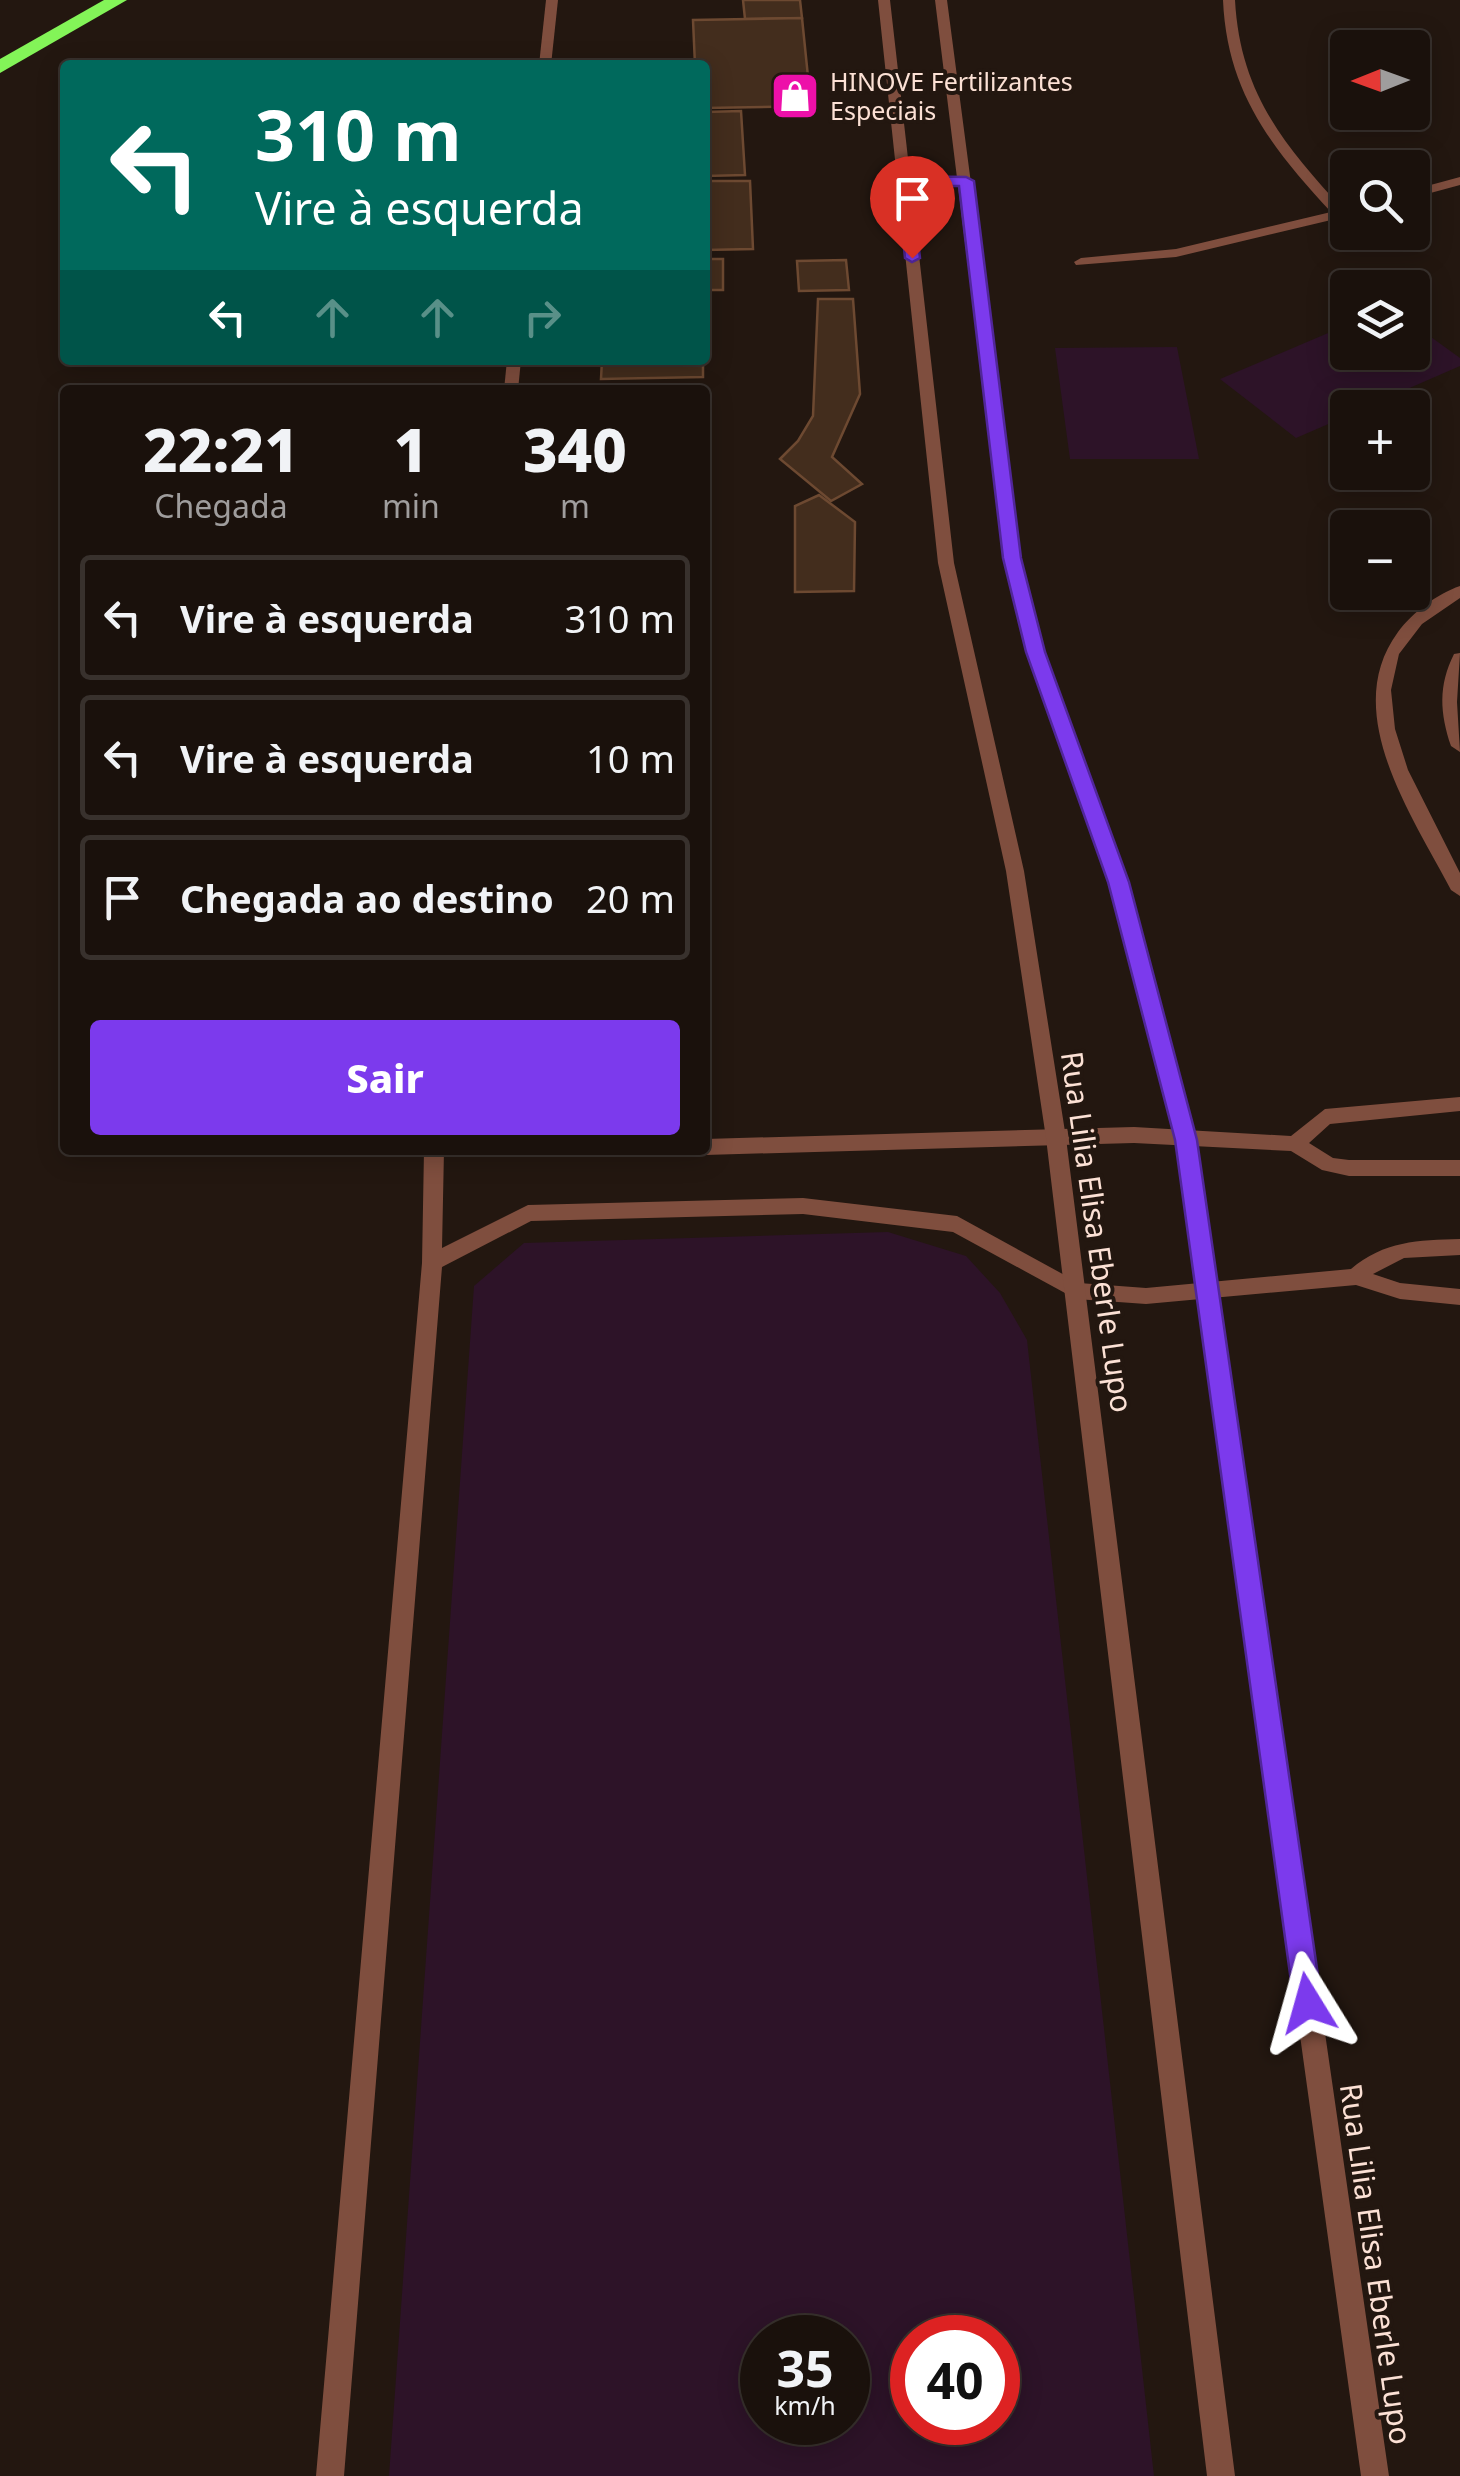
<!DOCTYPE html>
<html lang="pt">
<head>
<meta charset="utf-8">
<style>
	:root { --surface:#1a110c; --page:#231a15; --text:#f1f3f6; --muted:#9f9d9d; --line:#38312d; --accent:#7c3aed }
	body { margin:0; font-family:"Noto Sans",sans-serif; background:var(--page); color:var(--text); height:100vh; display:flex; flex-direction:column; font-size:38px; white-space:nowrap }
	* { box-sizing:border-box; margin:0 }
	p { font-size:32px; color:var(--muted) }
	.icon { flex:none; width:55px; height:55px; fill:none; stroke:currentColor; stroke-width:2; stroke-linecap:round; stroke-linejoin:round }
	.map { position:relative; flex:1; overflow:hidden }
	.details { position:absolute; left:60px; top:385px; width:650px; height:770px; display:flex; flex-direction:column; background:var(--surface); border-radius:10px; box-shadow:0 5px 25px #0003,0 0 0 2px var(--line) }
	.details>* { flex:none }
	.top-card { position:absolute; left:60px; top:60px; width:650px; height:305px; border-radius:10px; box-shadow:0 5px 25px #0003,0 0 0 2px var(--line); background:#00695c; color:#fff; overflow:hidden }
	.needle { width:65px; rotate:269deg }
	.fabs { position:absolute; left:1330px; top:30px; display:grid; gap:20px }
	.fabs a { display:grid; place-items:center; width:100px; height:100px; border-radius:10px; background:var(--surface); box-shadow:0 5px 25px #0003,0 0 0 2px var(--line); font-size:50px }
	.speed { position:absolute; left:740px; top:2315px; display:flex; gap:20px; font-size:50px; font-weight:700; text-align:center }
	.speed>* { display:grid; place-content:center; width:130px; height:130px; border-radius:50%; background:var(--surface); box-shadow:0 5px 25px #0003,0 0 0 2px var(--line); line-height:1 }
	.speed small { font-size:25px; font-weight:400 }
	.speed .limit { border:15px solid #d22; background:#fff; color:#111 }
	.pin { position:absolute; display:grid; place-items:center; width:85px; height:85px; color:#fff; margin:-102px -42px; border-radius:50% 50% 50% 0; rotate:-45deg; box-shadow:0 0 10px #0007 }
	.pin .icon { rotate:45deg }
	.me { position:absolute; width:110px; margin:-55px; rotate:352deg; stroke-linejoin:round; filter:drop-shadow(0 0 8px #0008) }
	.turn { display:flex; align-items:center; gap:35px; height:210px; padding:0 30px; font-size:45px }
	.turn .icon { width:130px; height:130px; stroke-width:2.5 }
	.turn b { display:block; font-size:70px; line-height:85px }
	.lanes { display:flex; align-items:center; height:95px; padding:0 30px; background:#0003; justify-content:center; gap:50px; direction:ltr }
	.lanes .off { opacity:.35 }
	.eta { display:flex; justify-content:space-evenly; align-items:center; height:170px; text-align:center }
	.eta b { font-size:60px; font-weight:800; line-height:70px }
	.action { display:flex; gap:20px; margin-top:auto; padding:20px 30px }
	.action a { flex:1; height:115px; border-radius:10px; background:var(--accent); color:#fff; font-size:40px; font-weight:800; line-height:115px; text-align:center }
	ul { padding:0; list-style:none }
	li { display:flex; align-items:center; gap:30px; height:125px; margin:0 20px 15px; padding:0 10px; border:5px solid var(--line); border-radius:10px }
	li div { flex:1 }
	li b { display:block; font-size:38px }
	li em { font-style:normal }
	.map>svg:first-child { display:block }
	.green { fill:#2d1328; fill-rule:evenodd }
	.building { fill:#432d1d; stroke:#6d4931; stroke-width:2.5 }
	.lines { fill:none; stroke-linecap:round; stroke-linejoin:round }
	.minor { fill:#7f4e3e; fill-rule:evenodd }
	.tertiary { fill:#7f4e3e; fill-rule:evenodd }
	.motorway { fill:#83f458; fill-rule:evenodd }
	.route { fill:#7c3aed; stroke:#51269a; stroke-width:2.5 }
	.labels { text-anchor:middle; stroke-width:8; stroke-linejoin:round; paint-order:stroke }
	.far-poi-label { font-size:25px; fill:#fce1d5; stroke:#231710; text-anchor:start }
	.street-label { font-size:30px; fill:#fce1d5; stroke:#231710 }
</style>
</head>
<body>
<div class="map">
<svg width="1460" height="2476" viewBox="0 0 1460 2476">
	<rect width="100%" height="100%" fill="#231710"/>
	<!-- green -->
	<g class="green">
		<path d="M1413,324L1460,358V366L1366,407L1348,408L1347,416L1296,438L1220,379L1347,325L1348,352H1412Z"/>
		<path d="M1177,347L1199,459H1070L1055,348Z"/>
		<path d="M888,1232L966,1256L1000,1293L1027,1340L1154,2476H389L474,1286L524,1243ZM762,2338H848V2422H762ZM912,2338H998V2422H912Z"/>
	</g>
	<!-- building -->
	<g class="building">
		<path d="M743,0H800L802,18L745,19Z"/>
		<path d="M802,18L811,106L705,108V65H695L693,20Z"/>
		<path d="M741,111L745,175L705,176V112Z"/>
		<path d="M705,181H750L753,249L705,250Z"/>
		<rect x="705" y="259" width="18" height="31"/>
		<path d="M846,260L849,290L799,291L797,261Z"/>
		<path d="M818,299H853L860,394L832,457L862,484L831,501L780,459L798,441L813,416Z"/>
		<path d="M602,360H703V377L601,379Z"/>
		<path d="M819,495L855,522L854,591L795,592V506Z"/>
	</g>
	<g class="lines">
		<!-- minor -->
		<g class="minor">
			<path d="M546,0H558L551,65H539Z"/>
			<path d="M1223,0H1235C1240,92 1283,144 1343,209L1348,208V216L1176,257L1076,265L1074,262L1081,258L1176,249L1331,212C1271,147 1227,92 1223,0Z"/>
			<path d="M904,177H966L973,181L966,185L899,184V178Z"/>
			<path d="M1460,177V185L1412,198V190Z"/>
			<path d="M507,360H521L518,390H504Z"/>
			<path d="M1460,586V598L1422,624L1399,654L1391,690L1395,729L1408,770L1460,873V896L1451,890C1412,815 1339,712 1398,632C1413,612 1437,594 1460,586Z"/>
			<path d="M1460,653L1457,702L1460,752L1451,746C1440,713 1438,686 1454,654Z"/>
			<path d="M1460,1097V1111L1330,1124L1309,1143L1333,1158L1349,1160H1460V1176H1349L1322,1170L1291,1151L1134,1143L705,1155L697,1150H705V1139L1134,1127L1291,1136L1325,1109Z"/>
			<path d="M424,1150H444L442,1248L528,1205L803,1198L957,1216L1079,1283L1146,1288L1351,1269C1384,1241 1418,1240 1460,1239V1255L1404,1258L1373,1274L1400,1283L1460,1289V1305L1400,1299L1356,1285L1146,1304L1076,1299L953,1232L803,1214L531,1221L442,1267L344,2476H316L422,1263Z"/>
		</g>
		<!-- tertiary -->
		<g class="tertiary">
			<path d="M878,0H890L954,563L1024,871L1066,1138L1235,2476H1207L1046,1138L1006,871L938,563Z"/>
			<path d="M935,0H947L1020,558L1044,651L1127,882L1196,1140L1389,2476H1361L1176,1140L1109,882L1028,651L1004,558Z"/>
		</g>
		<!-- motorway -->
		<path class="motorway" d="M104,0H127L0,73V59Z"/>
	</g>
	<!-- route -->
	<path class="route" d="M904,176L966,177L974,181L1021,558L1045,652L1129,882L1197,1140L1322,2003L1318,2013L1308,2017L1298,2013L1294,2003L1175,1140L1108,882L1026,652L1003,558L959,186H912L920,258L912,262L905,258L897,181Z"/>
	<!-- icons -->
	<defs>
		<g id="shop-square" transform="scale(2.5)"><rect x="-9" y="-9" width="18" height="18" rx="4" fill="#ed10a9" stroke="#231710"/><path d="M-5-2.5h2.3a2.7 3.5 0 0 1 5.4 0H5L5.5 6h-11ZM-1.5-2.5h3a1.5 2.3 0 0 0-3 0Z" fill="#fff"/></g>
	</defs>
	<g fill-rule="evenodd">
		<use href="#shop-square" x="795" y="96"/>
	</g>
	<g class="labels">
		<!-- far-poi labels -->
		<g class="far-poi-label">
			<text x="830" y="91">HINOVE Fertilizantes<tspan x="830" dy="29">Especiais</tspan></text>
		</g>
		<!-- street labels -->
		<g class="street-label">
			<text transform="translate(1096 1232) rotate(82)" y="10">Rua Lilia Elisa Eberle Lupo</text>
			<text transform="translate(1375 2264) rotate(82)" y="10">Rua Lilia Elisa Eberle Lupo</text>
		</g>
	</g>
</svg>
<div class="fabs">
<a><svg class="needle" viewBox="-14 -14 28 28"><path d="M0-13l5 13h-10z" fill="#e53935"/><path d="M0 13l5-13h-10z" fill="#9f9d9d"/></svg></a>
<a><svg class="icon" aria-label="search" viewBox="0 0 24 24"><circle cx="10" cy="10" r="6"/><path d="M15 15l6 6"/></svg></a>
<a><svg class="icon" aria-label="layers" viewBox="0 0 24 24"><path d="M12 4l9 5-9 5-9-5zM3 14l9 5 9-5"/></svg></a>
<a>+</a>
<a>−</a>
</div>
<div class="speed"><div>35<small>km/h</small></div><div class="limit">40</div></div>
<div class="pin" style="left:912px;top:258px;background:#d93025"><svg class="icon" aria-label="arrive" viewBox="0 0 24 24"><path d="M6 21V4h12l-3 4 3 4H6"/></svg></div>
<svg class="me" style="left:1308px;top:2003px" viewBox="-20 -20 40 40"><path d="M0-17L14 15 0 8-14 15z" fill="#7c3aed" stroke="#fff" stroke-width="4"/></svg>
<div class="top-card">
<div class="turn"><svg class="icon" aria-label="left" viewBox="0 0 24 24"><path d="M17 20v-9H6M10 6l-5 5 5 5"/></svg><div><b>310 m</b>Vire à esquerda</div></div>
<div class="lanes"><svg class="icon" aria-label="left" viewBox="0 0 24 24"><path d="M17 20v-9H6M10 6l-5 5 5 5"/></svg><svg class="icon off" aria-label="ahead" viewBox="0 0 24 24"><path d="M12 20V5M6 11l6-6 6 6"/></svg><svg class="icon off" aria-label="ahead" viewBox="0 0 24 24"><path d="M12 20V5M6 11l6-6 6 6"/></svg><svg class="icon off" aria-label="right" viewBox="0 0 24 24"><path d="M7 20v-9h11M14 6l5 5-5 5"/></svg></div>
</div>
<section class="details">
<div class="eta">
<div><b>22:21</b><p>Chegada</p></div>
<div><b>1</b><p>min</p></div>
<div><b>340</b><p>m</p></div>
</div>
<ul>
<li><svg class="icon" aria-label="left" viewBox="0 0 24 24"><path d="M17 20v-9H6M10 6l-5 5 5 5"/></svg><div><b>Vire à esquerda</b></div><em>310 m</em></li>
<li><svg class="icon" aria-label="left" viewBox="0 0 24 24"><path d="M17 20v-9H6M10 6l-5 5 5 5"/></svg><div><b>Vire à esquerda</b></div><em>10 m</em></li>
<li><svg class="icon" aria-label="arrive" viewBox="0 0 24 24"><path d="M6 21V4h12l-3 4 3 4H6"/></svg><div><b>Chegada ao destino</b></div><em>20 m</em></li>
</ul>
<div class="action"><a>Sair</a></div>
</section>
</div>
</body>
</html>
